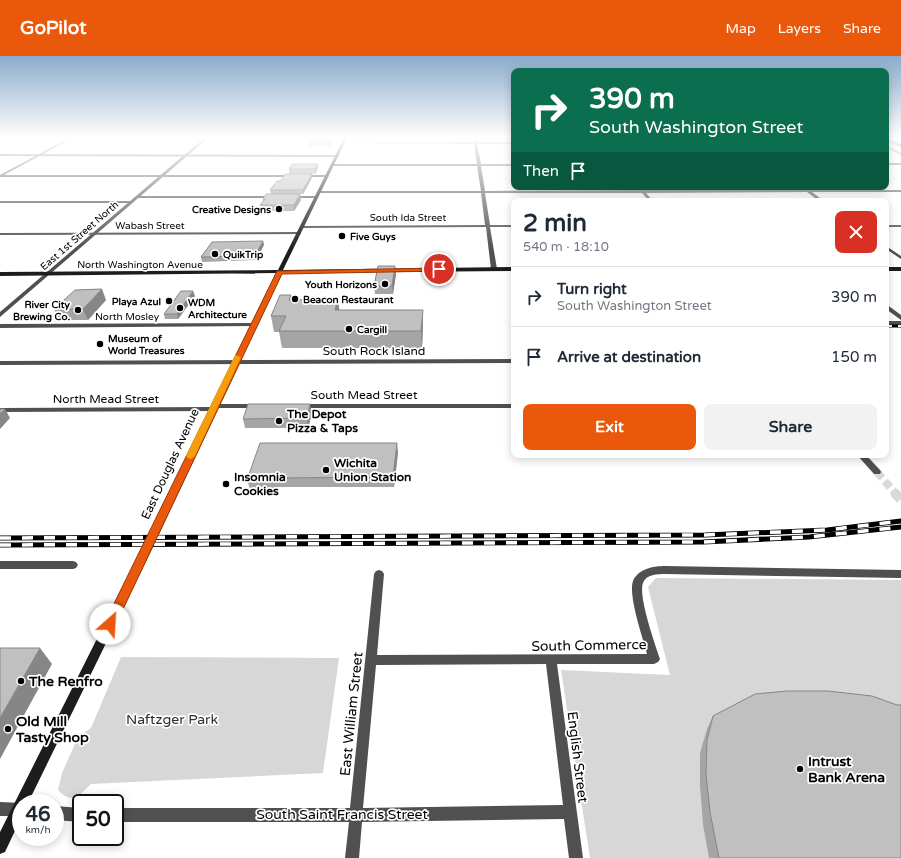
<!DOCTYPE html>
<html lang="en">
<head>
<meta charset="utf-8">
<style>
	:root { --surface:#fff; --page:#f2f2f3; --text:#1f2937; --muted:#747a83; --line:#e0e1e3; --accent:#ea580c }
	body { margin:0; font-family:"Varela Round",sans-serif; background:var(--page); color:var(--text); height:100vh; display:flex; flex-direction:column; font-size:15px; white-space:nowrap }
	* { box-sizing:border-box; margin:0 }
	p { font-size:13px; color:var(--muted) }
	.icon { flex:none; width:22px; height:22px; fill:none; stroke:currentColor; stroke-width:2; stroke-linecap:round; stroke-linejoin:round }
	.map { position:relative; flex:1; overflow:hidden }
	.details { position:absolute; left:511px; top:142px; width:378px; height:260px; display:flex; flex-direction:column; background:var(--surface); border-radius:8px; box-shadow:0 2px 10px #0003 }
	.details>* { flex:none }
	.guide { position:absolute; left:511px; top:12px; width:378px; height:122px; border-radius:8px; box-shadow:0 2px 10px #0003; background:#0b6e4f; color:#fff; overflow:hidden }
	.speed { position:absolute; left:12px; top:738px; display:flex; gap:8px; font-size:20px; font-weight:700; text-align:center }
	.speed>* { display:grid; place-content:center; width:52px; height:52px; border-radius:50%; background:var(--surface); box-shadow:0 2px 10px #0003; line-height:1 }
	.speed small { font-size:10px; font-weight:400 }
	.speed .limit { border:2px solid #111; border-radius:6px; background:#fff; color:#111 }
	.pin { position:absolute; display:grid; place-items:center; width:34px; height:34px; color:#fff; margin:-17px; border:2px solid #fff; border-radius:50%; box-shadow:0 1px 4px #0007 }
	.me { position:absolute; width:44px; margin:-22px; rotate:26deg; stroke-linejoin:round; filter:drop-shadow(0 0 3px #0008) }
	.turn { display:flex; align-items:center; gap:14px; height:84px; padding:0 12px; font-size:18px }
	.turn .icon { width:52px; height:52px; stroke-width:2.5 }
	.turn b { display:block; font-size:28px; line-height:34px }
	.then { display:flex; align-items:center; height:38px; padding:0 12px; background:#0003; gap:8px; font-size:15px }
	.round { display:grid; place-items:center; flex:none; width:42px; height:42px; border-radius:8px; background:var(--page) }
	.head { display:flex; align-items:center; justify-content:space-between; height:68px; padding:0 12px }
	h1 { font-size:24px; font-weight:700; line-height:30px }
	.button { display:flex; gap:8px; margin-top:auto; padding:8px 12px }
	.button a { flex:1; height:46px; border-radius:8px; background:var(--accent); color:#fff; font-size:16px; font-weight:700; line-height:46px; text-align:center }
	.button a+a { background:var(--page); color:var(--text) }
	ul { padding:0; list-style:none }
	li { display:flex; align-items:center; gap:12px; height:60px; padding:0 12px; border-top:1px solid var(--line) }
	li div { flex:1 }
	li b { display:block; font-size:15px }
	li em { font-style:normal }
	header { display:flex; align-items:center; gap:24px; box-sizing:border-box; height:56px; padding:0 20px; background:var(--accent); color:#fff }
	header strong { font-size:19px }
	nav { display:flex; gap:22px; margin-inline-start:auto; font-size:14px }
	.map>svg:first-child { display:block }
	.green { fill:#d7d7d7 }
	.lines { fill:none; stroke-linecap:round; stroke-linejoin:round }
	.tertiary-tunnel-far1 { stroke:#d9d9d9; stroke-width:8; stroke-dasharray:8 4; stroke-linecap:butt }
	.tertiary-tunnel { stroke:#d9d9d9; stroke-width:10; stroke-dasharray:10 5; stroke-linecap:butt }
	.motorway-casing { stroke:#dbdbdb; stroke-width:2 }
	.minor { fill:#505050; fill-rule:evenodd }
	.tertiary { fill:#505050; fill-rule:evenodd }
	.secondary { fill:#1d1d1d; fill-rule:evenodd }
	.motorway { fill:#000; fill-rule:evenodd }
	.rail-far1-casing { stroke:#000; stroke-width:3 }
	.rail-casing { stroke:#000; stroke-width:5 }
	.rail-far1 { stroke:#fff; stroke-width:2; stroke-dasharray:6; stroke-linecap:butt }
	.rail { stroke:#fff; stroke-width:3.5; stroke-dasharray:11; stroke-linecap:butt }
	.wall { fill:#a5a5a5 }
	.shaded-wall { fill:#868686 }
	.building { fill:#c0c0c0; stroke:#868686 }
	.route { fill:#ea580c; stroke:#983908 }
	.slow { fill:#f59e0b }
	.poi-dot { fill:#000; stroke:#fff; stroke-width:1.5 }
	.labels { text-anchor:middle; stroke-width:3.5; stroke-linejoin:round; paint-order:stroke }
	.far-poi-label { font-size:10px; font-weight:bold; fill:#000; stroke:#fff; text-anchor:start }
	.far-street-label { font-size:10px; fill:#000; stroke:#fff }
	.street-label { font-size:12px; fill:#000; stroke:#fff }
	.poi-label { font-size:12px; font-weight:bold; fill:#000; stroke:#fff; text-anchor:start }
	.near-street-label { font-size:14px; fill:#000; stroke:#fff }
	.near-poi-label { font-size:14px; font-weight:bold; fill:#000; stroke:#fff; text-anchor:start }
	.near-park-label { font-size:14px; fill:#2e2e2e; stroke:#fff }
</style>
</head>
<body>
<header>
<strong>GoPilot</strong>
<nav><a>Map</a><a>Layers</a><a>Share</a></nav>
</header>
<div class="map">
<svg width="901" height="802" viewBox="0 0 901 802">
	<rect width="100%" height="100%" fill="#fff"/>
	<!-- green -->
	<g class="green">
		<path d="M656,522L901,524V802H590L561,614L670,619L648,531Z"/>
		<path d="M121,601L339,602L323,717L91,728C79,740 72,749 58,734L62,717L78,681L91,672Z"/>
	</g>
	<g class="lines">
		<!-- tertiary-tunnel-far1 -->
		<path class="tertiary-tunnel-far1" d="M877,416L895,437"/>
		<!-- tertiary-tunnel -->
		<path class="tertiary-tunnel" d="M894,436L901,444"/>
		<!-- motorway casing -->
		<g class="motorway-casing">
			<path id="motorway" d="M886,82L901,88V91L886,85Z"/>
		</g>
		<!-- minor -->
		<g class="minor">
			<path d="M474,82H476L477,86H514V88H477L481,108H514V110H481L485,135L640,134L639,133L641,132L644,134H901V136H812L824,145H819L807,136L646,137L653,145H649L642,137H485L490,169H514V171H490L497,213L494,215L491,213L486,171L303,172L301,171L303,170L485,169L481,137H320L318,136L320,135H481L477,110H333L331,109L333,108H477L474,88L341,87L474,86Z"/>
			<path d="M886,89L901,97V99L886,91Z"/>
			<path d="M0,98L337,99L339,100L337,101L0,100Z"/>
			<rect x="886" y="107" width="15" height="2"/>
			<path d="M0,119H327L329,120L327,121H0Z"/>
			<path d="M136,140H275L277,141L275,142H135Z"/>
			<path d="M290,140H317L319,141L317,142H289Z"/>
			<path d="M0,145H130L132,146L130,147H0Z"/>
			<rect x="886" y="169" width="15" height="2"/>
			<path d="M301,176V178H299L0,179V177Z"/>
			<path d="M886,190L901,200V203L886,193Z"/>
			<path d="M886,248L901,259V264L886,253Z"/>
			<rect x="886" y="265" width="15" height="4"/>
			<path d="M254,267L256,268V270L0,272V268Z"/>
			<path d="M514,303V307L0,309V305Z"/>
			<path d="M212,348H258L262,350L258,352H216V355H213L0,356V352L212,351Z"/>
			<path d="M298,348H514V352H298L297,350Z"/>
			<path d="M0,505H73L76,506L78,509L76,512L73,513H0Z"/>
			<path d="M665,510L901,514V522L665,518C658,518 646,518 643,527C638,540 655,588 660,603L658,606L654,608H557L583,802H569L564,763L362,766L359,802H345L349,766H115V752H350L374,518L376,515L379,514L382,515L384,518L377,599L647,598C643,582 628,540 633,525C638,513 653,510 665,510ZM546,608L563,749L363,752L376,609Z"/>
			<path d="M0,746L23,747H21V760H0Z"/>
			<path d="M55,750L81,752V766L55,764Z"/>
		</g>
		<!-- tertiary -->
		<g class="tertiary">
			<path d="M69,82H73L0,121V119Z"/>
			<path d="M204,82H208L0,261V256Z"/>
			<path d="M857,399H866L880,414L881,416L880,418H874Z"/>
		</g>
		<!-- secondary -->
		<g class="secondary">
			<path d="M344,82H347L283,214L514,211V215L282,217L152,493L28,747H21V762L5,796L0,798V776L142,493L276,217L0,220V216L278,214Z"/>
			<rect x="886" y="211" width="15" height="4"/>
		</g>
		<!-- motorway -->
		<use href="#motorway" class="motorway"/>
		<!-- rail-far1 casing -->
		<g class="rail-far1-casing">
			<path id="rail-far1" d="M886,270H901"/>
		</g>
		<!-- rail casing -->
		<g class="rail-casing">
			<g id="rail">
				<path d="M0,482L705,479L827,474L901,465"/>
				<path d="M0,489L703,486L809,481L901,471"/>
			</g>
		</g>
		<!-- rail-far1 -->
		<use href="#rail-far1" class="rail-far1"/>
		<!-- rail -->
		<use href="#rail" class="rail"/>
	</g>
	<!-- wall -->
	<g class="wall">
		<path d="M310,82H334L330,90H309L308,85Z"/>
		<path d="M318,112L315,118H289V113Z"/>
		<path d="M312,118V122L303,138H300L301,144L294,155H261L260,149L263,145V143L271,138L270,134L281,125Z"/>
		<path d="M263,185L264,189L256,204L202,206L201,201Z"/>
		<path d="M396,218L393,238H375L374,230Z"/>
		<path d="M291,239V244L339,254L423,270L422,292H282L279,276H274L271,260Z"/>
		<path d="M195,240L178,263H165L164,258Z"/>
		<path d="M106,244L88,264H59L54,253Z"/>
		<path d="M312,357L308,372H245L243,363Z"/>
		<path d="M398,396L394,431H276V433H250L247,424Z"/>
		<path d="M713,660L901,802H709L703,768L700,730V697L707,673Z"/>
	</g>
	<!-- shaded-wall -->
	<g class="shaded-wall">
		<path d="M331,82H334L330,90L329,85Z"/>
		<path d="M318,108V112L315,118V113Z"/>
		<path d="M312,118V122L303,138V134Z"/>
		<path d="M300,138L301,144L294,155V149Z"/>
		<path d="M263,185L264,189L256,204L255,200Z"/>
		<path d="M395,210L396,218L393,238L392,230Z"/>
		<path d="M102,233L106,244L88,264L83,253Z"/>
		<path d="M193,235L195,240L178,263L177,258Z"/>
		<path d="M338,243L340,259L335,254Z"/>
		<path d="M423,254V270L422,292L421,275Z"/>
		<path d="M310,348L312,357L308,372L307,362Z"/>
		<path d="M5,353L10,362L0,373V358Z"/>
		<path d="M397,387L398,396L394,431L393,421Z"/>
		<path d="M40,592L52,608L0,703V662Z"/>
	</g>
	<!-- building -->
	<g class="building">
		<path d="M310,82H331L329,85H308Z"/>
		<path d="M292,108H318L315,113H289Z"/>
		<path d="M285,118H312L303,134H270L277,125H281Z"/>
		<path d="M266,138H300L294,149H260L265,143H263Z"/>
		<path d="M263,185L255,200L201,201L212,186Z"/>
		<path d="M378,210H395L392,230H374Z"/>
		<path d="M102,233L83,253H54L75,234Z"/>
		<path d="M181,235H193L177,258H164Z"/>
		<path d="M280,239H291L289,244L338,243L335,254H423L421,275H279L286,260H271Z"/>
		<path d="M248,348H310L307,362L243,363Z"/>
		<path d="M0,353H5L0,358Z"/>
		<path d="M260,387H397L393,421L274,422V423L247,424Z"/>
		<path d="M0,592H40L0,662Z"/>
		<path d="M787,635H828L872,640L897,649H901V802H719L710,756L706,718L707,684L713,660L755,638Z"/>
	</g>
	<!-- sky -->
	<linearGradient id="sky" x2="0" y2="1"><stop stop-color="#8aabca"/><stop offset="0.42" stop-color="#fff"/><stop offset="1" stop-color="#fff" stop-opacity="0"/></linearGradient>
	<rect width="901" height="194" fill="url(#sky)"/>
	<!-- route -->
	<path class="route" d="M439,212H441V215L282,218L116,568L114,572L110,573L106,572L104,568L277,215Z"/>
	<!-- slow -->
	<path class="slow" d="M235,299L241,301L195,400L191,403L188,402L186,400Z"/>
	<!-- markers -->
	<g class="poi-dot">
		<circle cx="279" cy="153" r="4"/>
		<circle cx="342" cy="180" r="4"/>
		<circle cx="215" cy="198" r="4"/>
		<circle cx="385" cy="228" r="4"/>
		<circle cx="295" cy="243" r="4"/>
		<circle cx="169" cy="245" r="4"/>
		<circle cx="180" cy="252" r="4"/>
		<circle cx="78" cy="254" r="4"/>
		<circle cx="349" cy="273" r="4"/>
		<circle cx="100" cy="288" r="4"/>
		<circle cx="279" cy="365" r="4"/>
		<circle cx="326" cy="414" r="4"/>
		<circle cx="226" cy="428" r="4"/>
		<circle cx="21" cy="625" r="4"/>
		<circle cx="8" cy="673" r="4"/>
		<circle cx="800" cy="713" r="4"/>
	</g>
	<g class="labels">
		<!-- far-poi labels -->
		<g class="far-poi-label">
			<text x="271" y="157" text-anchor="end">Creative Designs</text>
			<text x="350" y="184">Five Guys</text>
			<text x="223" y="202">QuikTrip</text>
			<text x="377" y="232" text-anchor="end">Youth Horizons</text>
			<text x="303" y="247">Beacon Restaurant</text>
			<text x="161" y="249" text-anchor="end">Playa Azul</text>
			<text x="188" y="250">WDM<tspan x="188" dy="12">Architecture</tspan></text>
			<text x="70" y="252" text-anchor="end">River City<tspan x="70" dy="12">Brewing Co.</tspan></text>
			<text x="357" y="277">Cargill</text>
			<text x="108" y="286">Museum of<tspan x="108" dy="12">World Treasures</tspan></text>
		</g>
		<!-- far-street labels -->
		<g class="far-street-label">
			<text x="408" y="165">South Ida Street</text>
			<text x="150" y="173">Wabash Street</text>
			<text transform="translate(79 179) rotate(-41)" y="4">East 1st Street North</text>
			<text x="140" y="212">North Washington Avenue</text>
			<text x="127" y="264">North Mosley</text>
		</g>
		<!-- street labels -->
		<g class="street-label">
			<text x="374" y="299">South Rock Island</text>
			<text x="364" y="343">South Mead Street</text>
			<text x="106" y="347">North Mead Street</text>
			<text transform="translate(170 408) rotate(-65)" y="4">East Douglas Avenue</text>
		</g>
		<!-- poi labels -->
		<g class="poi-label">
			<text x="287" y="362">The Depot<tspan x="287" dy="14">Pizza &amp; Taps</tspan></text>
			<text x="334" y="411">Wichita<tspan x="334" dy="14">Union Station</tspan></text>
			<text x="234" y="425">Insomnia<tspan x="234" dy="14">Cookies</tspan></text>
		</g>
		<!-- near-street labels -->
		<g class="near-street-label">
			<text transform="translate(589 589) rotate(-1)" y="5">South Commerce</text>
			<text transform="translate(351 658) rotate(-84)" y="5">East William Street</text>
			<text transform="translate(578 701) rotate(83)" y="5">English Street</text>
			<text x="342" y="763">South Saint Francis Street</text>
		</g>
		<!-- near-poi labels -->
		<g class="near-poi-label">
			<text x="29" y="630">The Renfro</text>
			<text x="16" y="670">Old Mill<tspan x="16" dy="16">Tasty Shop</tspan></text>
			<text x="808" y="710">Intrust<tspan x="808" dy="16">Bank Arena</tspan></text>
		</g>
		<!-- near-park labels -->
		<g class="near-park-label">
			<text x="172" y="668">Naftzger Park</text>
		</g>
	</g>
</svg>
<div class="speed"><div>46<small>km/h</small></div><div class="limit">50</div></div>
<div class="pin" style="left:439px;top:213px;background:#d93025"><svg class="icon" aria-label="arrive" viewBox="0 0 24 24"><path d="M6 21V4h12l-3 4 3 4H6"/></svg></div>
<svg class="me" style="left:110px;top:568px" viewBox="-20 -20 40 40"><circle r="19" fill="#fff"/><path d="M0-13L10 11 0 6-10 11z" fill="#ea580c"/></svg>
<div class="guide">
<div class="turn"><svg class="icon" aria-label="right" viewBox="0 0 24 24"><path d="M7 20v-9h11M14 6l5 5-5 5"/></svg><div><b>390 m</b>South Washington Street</div></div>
<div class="then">Then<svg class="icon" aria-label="arrive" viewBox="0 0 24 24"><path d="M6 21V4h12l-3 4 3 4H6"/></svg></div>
</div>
<section class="details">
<div class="head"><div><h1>2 min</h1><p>540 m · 18:10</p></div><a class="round" style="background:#d93025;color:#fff"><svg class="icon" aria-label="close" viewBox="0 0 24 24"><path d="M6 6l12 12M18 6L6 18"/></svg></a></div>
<ul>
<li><svg class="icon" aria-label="right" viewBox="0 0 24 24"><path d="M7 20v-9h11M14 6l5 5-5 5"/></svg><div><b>Turn right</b><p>South Washington Street</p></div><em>390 m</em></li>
<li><svg class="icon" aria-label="arrive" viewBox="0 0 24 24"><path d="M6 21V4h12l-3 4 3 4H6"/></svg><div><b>Arrive at destination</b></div><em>150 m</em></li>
</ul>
<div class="button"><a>Exit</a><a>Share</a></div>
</section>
</div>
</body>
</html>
